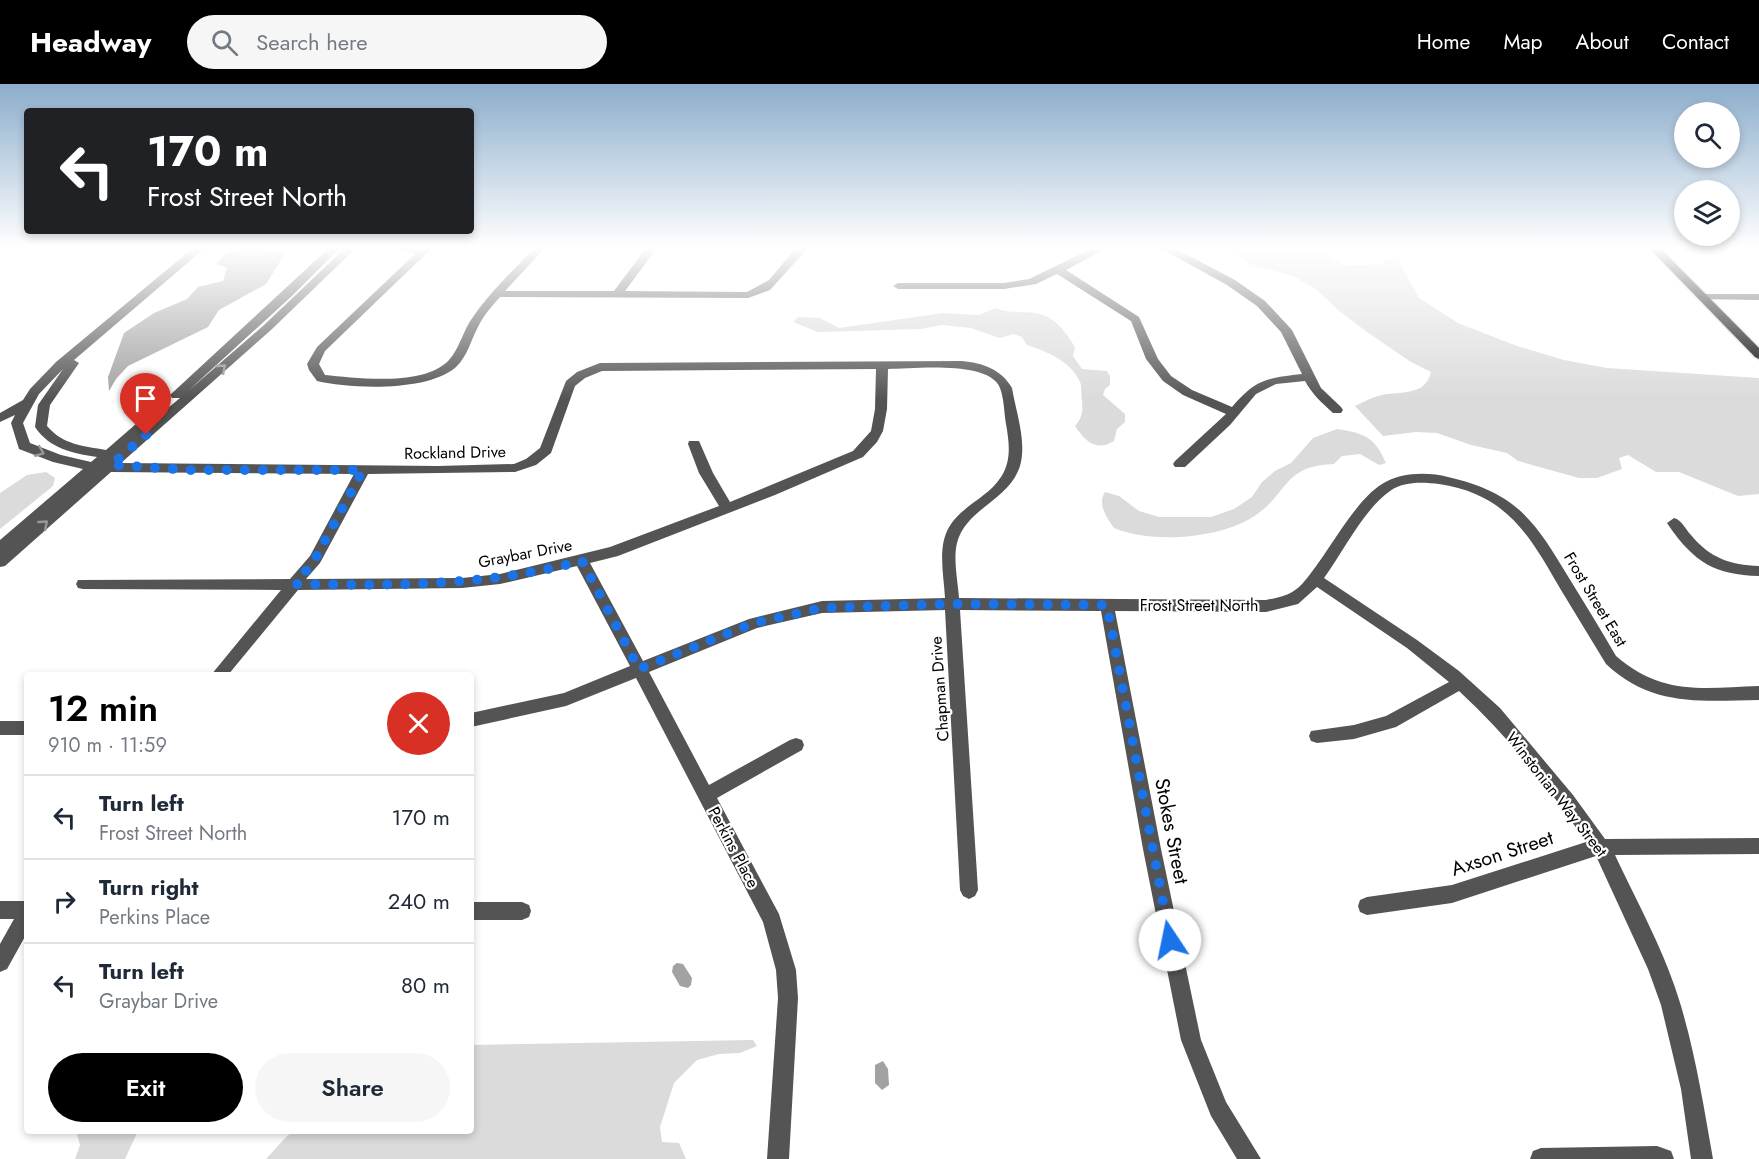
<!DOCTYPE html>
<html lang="en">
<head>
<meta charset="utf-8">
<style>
	:root { --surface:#fff; --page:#f6f6f7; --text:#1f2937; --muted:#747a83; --line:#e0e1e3; --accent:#000 }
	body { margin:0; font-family:Jost,sans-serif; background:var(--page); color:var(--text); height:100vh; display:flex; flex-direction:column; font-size:22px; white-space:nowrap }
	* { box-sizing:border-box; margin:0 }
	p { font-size:20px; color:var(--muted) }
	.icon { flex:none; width:33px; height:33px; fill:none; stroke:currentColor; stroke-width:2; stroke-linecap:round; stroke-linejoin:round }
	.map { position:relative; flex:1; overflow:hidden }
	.details { position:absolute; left:24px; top:588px; width:450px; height:462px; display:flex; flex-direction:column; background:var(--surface); border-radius:6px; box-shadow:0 3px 9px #0003 }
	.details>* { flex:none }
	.top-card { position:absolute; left:24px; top:24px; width:450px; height:126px; border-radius:6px; box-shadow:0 3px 9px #0003; background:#202124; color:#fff; overflow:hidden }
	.buttons { position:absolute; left:1674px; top:18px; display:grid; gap:12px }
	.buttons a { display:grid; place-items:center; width:66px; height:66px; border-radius:50%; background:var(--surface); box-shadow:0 3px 9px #0003; font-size:30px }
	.pin { position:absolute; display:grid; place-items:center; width:51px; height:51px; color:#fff; margin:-62px -26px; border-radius:50% 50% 50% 0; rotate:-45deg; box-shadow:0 0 6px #0007 }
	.pin .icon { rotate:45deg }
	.me { position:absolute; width:66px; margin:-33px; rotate:349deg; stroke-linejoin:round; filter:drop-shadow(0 0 4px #0008) }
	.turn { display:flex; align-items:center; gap:21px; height:126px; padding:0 24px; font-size:27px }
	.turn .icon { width:78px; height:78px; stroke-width:2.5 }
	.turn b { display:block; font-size:42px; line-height:51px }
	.round { display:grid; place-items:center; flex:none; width:63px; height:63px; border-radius:32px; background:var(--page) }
	.summary { display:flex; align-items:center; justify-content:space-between; height:102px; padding:0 24px }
	h1 { font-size:36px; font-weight:600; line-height:45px; color:var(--accent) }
	.primary-button { display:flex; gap:12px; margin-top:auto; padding:12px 24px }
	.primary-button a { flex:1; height:69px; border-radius:36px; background:var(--accent); color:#fff; font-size:24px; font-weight:600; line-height:69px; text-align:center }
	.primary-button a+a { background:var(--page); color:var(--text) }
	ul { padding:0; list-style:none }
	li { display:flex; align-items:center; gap:18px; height:84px; padding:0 24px; border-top:2px solid var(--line) }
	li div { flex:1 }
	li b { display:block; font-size:22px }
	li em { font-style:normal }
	header { display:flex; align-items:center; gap:36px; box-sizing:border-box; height:84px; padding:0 30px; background:var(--accent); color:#fff }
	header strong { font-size:28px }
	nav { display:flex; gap:33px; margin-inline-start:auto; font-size:21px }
	.search { width:420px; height:54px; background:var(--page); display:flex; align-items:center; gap:15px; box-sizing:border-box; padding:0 21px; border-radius:33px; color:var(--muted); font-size:22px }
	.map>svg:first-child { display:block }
	.green { fill:#dbdbdb }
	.water { fill:#a2a2a2 }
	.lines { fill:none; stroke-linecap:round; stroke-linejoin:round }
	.major-casing { stroke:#dbdbdb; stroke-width:3 }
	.minor { fill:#545454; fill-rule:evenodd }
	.major { fill:#000; fill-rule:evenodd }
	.oneway { stroke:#989898 }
	.route { stroke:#1a73e8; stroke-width:10; stroke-dasharray:0 18 }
	.labels { text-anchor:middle; stroke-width:4.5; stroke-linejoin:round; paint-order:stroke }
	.street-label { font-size:16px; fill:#000; stroke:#fff }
	.near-street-label { font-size:20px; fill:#000; stroke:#fff }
</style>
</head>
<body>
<header>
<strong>Headway</strong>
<div class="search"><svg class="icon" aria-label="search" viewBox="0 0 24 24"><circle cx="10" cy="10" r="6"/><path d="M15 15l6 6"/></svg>Search here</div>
<nav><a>Home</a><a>Map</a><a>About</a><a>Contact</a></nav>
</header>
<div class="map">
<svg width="1759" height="1075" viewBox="0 0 1759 1075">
	<rect width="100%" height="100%" fill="#fff"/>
	<!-- green -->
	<g class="green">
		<path d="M1231,164H1320L1343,182L1381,180L1387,175H1398L1419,214L1458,239L1517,262L1564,276L1607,284L1759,294V410L1738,412L1679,388H1656L1628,371L1619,374L1622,385L1597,394H1579L1518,377L1507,369L1471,361L1437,349L1416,348L1383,352L1355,322C1362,319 1370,314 1378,312C1398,306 1425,314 1431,288L1411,278L1367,248L1338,226L1316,205L1293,192L1249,180Z"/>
		<path d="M996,224C1009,230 1022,227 1035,229C1055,232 1065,247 1075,263L1073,272L1082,285L1107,287L1110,292V301L1105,305L1103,311L1125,330V338L1117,345L1114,357C1096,368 1085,357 1075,342C1082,334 1083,328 1082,316C1081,311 1082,302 1080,298C1072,278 1046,267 1027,261L1022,253L1014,250L999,254L971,244L942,241L921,245L818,248L793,238L798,233L820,234L839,244L943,229L979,231Z"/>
		<path d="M1337,345C1364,349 1375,353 1386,379L1379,381L1360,370L1342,372L1334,380C1283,382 1290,407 1256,431C1221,455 1153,460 1114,444C1107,434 1097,420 1105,408L1119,412L1139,427L1159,433H1211L1234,425L1252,413L1262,398L1275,387L1291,379L1313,354Z"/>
		<path d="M46,388L55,394L53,402L0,445V409L27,391Z"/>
		<path d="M753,956L757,962L740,969L719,970L697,976L674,999L660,1043L662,1058L679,1059L686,1075H266L287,1052L295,1047H471V961Z"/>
		<path d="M71,1047H138L125,1075H75L80,1061L77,1050Z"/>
	</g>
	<!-- water -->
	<g class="water">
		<path d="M236,164H265L284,171L266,200L219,226L208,243L128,282L116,295L109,307L108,293L124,249L154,229L187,215L198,203L223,197L227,184L216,180L224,171Z"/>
		<path d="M677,879L683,880L692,894L691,901L688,904L680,902L672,888L673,882Z"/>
		<path d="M883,977L888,985L889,1001L882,1006L875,999V981Z"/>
	</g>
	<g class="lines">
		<!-- major casing -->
		<g class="major-casing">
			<path id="major" d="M1649,164H1660L1759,264V275L1755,273Z"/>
		</g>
		<!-- minor -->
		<g class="minor">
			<path d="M193,164H205L74,276L79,279L50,321L47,342C63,361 84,362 106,366L152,326H160L162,329L180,314H172L170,311L329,164H340L293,211L188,307L263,242L345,164H356L271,246L121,379L438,382L514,380L526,375L540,364L566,297L577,288L600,279L962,277C983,279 1001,285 1012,304C1016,328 1027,358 1020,382C1009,417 966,424 957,459C953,475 958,498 959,514L1266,516C1282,513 1292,511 1303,499C1327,472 1353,418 1382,400C1401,388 1428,388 1448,393C1517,409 1535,437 1569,494C1585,520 1601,546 1616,572C1662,612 1703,604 1759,602V616C1700,617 1652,623 1606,580C1591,555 1576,531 1561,506C1530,452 1507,410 1439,400C1423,398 1404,397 1390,407C1364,425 1343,468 1324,494L1417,556L1459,587L1500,624L1573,711L1605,755L1759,754V770L1615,771C1638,820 1666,870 1681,922C1696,973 1704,1024 1713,1075H1691L1681,1005L1661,921L1648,885L1596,772L1452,819L1367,831L1360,828L1358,822L1360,816L1367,813L1452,801L1586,758C1549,704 1508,652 1459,607L1396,643L1354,655L1317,659L1311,657L1309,652L1311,647L1354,641L1386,632L1449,598L1407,564L1317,503L1298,520L1266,528L1115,527L1161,765L1201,956L1226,1018L1261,1075H1237L1211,1032L1181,956L1143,765L1101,527L960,526L978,806L975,812L969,815L963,812L960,806L945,526L822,529L757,544L649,588L709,701L790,656L796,654L802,656L804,661L802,666L717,714L779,830L796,886L798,914L789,1075H767L778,914L776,886L763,838L636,594L566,622L471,643V629L564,609L630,582L577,482L500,500L462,504L298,506L228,591H211L281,506L83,505L78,504L76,500L78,496L290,495L310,472L354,390L111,388L5,482L0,483V456L83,385L53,378L19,365L11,339L15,331L0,338V329L23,316L30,305L56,278ZM63,285L38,321L35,343C50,365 72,369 97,373L91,378L61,371L30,359L23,339L39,310ZM876,285L875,325L871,347L853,367L730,418L713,389L699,357H689L688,360L699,389L719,422L610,463L500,490L462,494L306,495L320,479L368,390L515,388L536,381L551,369L575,302L585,294L602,287ZM888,285C913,285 989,276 1000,304C1004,314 1004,328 1006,340C1009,357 1012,377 1001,393C987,415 959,422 947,447C938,467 944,493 945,514L822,517L749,535L643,577L590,479L618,472L775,411L863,373L877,358L883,347L887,325Z"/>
			<path d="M395,164H432L325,267L319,280L325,291C357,294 424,303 449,276C460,264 463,246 473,233C490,208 513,187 534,164H545L505,207H614L646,164H657L625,207L747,208L769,196L796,164H808L770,206L748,214L500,213C492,222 483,232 478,243C471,256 467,273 456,283C428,308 351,305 317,297L309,286L307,280L317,263L415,170Z"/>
			<path d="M1093,164H1107L1066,186L1139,233L1158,275L1171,292L1192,306L1232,323C1256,295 1267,294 1302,290L1281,248L1257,222L1227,201L1160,164H1174L1201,178L1235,196L1265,217L1292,246L1321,304L1341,323L1343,326L1341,329H1333C1322,319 1312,310 1305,297L1276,300L1256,310L1230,341L1185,383H1175L1173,380L1175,377L1226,330L1183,311L1163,297L1146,275L1131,237L1057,190L1036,200L1004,205H898L893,202L898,199H1004L1029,195Z"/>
			<path d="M1703,210H1759V216L1699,215L1698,213Z"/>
			<path d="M1674,434C1682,436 1685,445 1691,451C1710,474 1730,481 1759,482V492C1715,491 1694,478 1669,442L1667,439Z"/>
			<rect x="0" y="637" width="27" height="14"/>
			<path d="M0,817H27V849L7,885L0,888V860L14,835H0Z"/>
			<path d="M471,818H522L529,821L531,827L529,833L522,836H471Z"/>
			<path d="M1657,1062L1671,1067L1674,1075H1530L1533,1067L1541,1064Z"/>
		</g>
		<!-- major -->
		<use href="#major" class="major"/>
	</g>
	<!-- one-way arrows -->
	<defs><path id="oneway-chevron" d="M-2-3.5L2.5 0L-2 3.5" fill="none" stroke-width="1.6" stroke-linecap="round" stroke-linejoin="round" transform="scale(1.5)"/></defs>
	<g class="oneway">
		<use href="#oneway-chevron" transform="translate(222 284) rotate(-41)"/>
		<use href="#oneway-chevron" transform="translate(40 368) rotate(22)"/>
		<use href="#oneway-chevron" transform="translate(44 440) rotate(-41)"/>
	</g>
	<!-- sky -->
	<linearGradient id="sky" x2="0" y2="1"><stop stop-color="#8cadcc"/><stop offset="0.52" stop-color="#fff"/><stop offset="1" stop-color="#fff" stop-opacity="0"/></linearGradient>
	<rect width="1759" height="315" fill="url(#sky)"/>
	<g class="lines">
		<!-- route -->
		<path class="route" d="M146,351L111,381L191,386H363L315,475L296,500C393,502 488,502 582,477L639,585L754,539L822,524L951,520L1107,521L1170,856"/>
	</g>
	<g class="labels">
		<!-- street labels -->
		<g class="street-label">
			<text transform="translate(455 368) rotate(-1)" y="6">Rockland Drive</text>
			<text transform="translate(525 469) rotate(-11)" y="6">Graybar Drive</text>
			<text transform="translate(1596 515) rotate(59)" y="6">Frost Street East</text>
			<text x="1199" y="527">Frost Street North</text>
			<text transform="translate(939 605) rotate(-94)" y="6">Chapman Drive</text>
			<text transform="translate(1557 710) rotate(52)" y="6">Winstonian Way Street</text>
			<text transform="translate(734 763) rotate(62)" y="6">Perkins Place</text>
		</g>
		<!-- near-street labels -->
		<g class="near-street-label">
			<text transform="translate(1172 747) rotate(79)" y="7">Stokes Street</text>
			<text transform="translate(1502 769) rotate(-18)" y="7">Axson Street</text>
		</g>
	</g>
</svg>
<div class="buttons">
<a><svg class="icon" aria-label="search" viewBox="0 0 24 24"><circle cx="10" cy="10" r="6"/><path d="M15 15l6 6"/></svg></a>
<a><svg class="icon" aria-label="layers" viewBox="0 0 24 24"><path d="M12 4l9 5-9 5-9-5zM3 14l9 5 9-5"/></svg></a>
</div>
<div class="pin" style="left:146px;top:351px;background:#d93025"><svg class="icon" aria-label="arrive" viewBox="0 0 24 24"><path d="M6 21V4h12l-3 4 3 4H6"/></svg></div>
<svg class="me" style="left:1170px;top:856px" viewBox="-20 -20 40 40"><circle r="19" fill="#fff"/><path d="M0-13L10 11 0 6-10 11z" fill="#1a73e8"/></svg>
<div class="top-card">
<div class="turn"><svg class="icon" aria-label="left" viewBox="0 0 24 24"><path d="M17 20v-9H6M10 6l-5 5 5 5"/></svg><div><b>170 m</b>Frost Street North</div></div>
</div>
<section class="details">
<div class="summary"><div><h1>12 min</h1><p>910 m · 11:59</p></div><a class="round" style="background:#d93025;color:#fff"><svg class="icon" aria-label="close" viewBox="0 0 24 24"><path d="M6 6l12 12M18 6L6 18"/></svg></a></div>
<ul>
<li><svg class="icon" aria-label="left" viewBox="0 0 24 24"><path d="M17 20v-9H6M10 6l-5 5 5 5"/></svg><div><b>Turn left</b><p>Frost Street North</p></div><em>170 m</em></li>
<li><svg class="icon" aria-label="right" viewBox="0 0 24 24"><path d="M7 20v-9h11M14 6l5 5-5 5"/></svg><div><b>Turn right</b><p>Perkins Place</p></div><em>240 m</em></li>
<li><svg class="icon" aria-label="left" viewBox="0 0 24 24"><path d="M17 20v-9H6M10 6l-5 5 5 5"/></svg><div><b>Turn left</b><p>Graybar Drive</p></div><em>80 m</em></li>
</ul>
<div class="primary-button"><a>Exit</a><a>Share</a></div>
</section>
</div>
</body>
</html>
